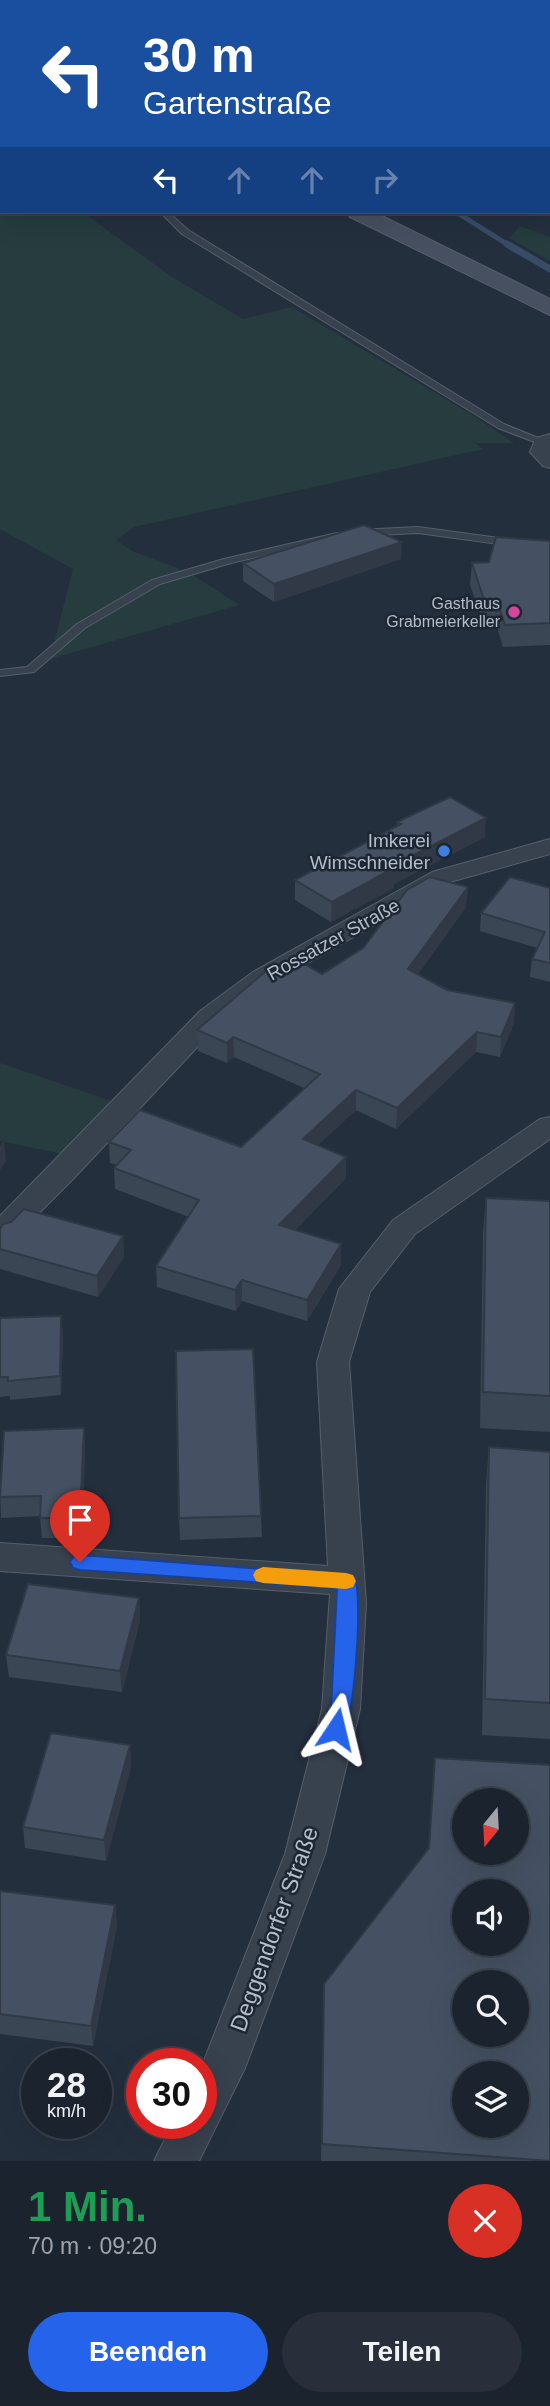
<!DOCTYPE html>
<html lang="de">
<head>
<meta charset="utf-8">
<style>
	:root { --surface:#1b232e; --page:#282f3a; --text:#f1f3f6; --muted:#a0a4aa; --line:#39404a; --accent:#2563eb }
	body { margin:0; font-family:Arial,sans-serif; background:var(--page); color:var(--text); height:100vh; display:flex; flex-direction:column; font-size:26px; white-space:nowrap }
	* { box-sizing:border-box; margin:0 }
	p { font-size:23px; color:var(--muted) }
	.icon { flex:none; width:38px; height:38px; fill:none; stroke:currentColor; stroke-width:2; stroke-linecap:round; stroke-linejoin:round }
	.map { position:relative; height:2161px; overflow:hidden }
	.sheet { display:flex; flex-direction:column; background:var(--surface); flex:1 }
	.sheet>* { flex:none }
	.guide { position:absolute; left:0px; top:0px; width:551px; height:214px; box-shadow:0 7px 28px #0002,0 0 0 2px var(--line); background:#1a4fa0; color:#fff; overflow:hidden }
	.needle { width:46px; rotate:198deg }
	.fabs { position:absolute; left:452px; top:1788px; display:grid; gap:14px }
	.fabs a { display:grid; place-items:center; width:77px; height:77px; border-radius:50%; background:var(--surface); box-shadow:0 7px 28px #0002,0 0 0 2px var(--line); font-size:35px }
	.speed { position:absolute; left:21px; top:2048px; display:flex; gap:14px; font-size:35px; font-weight:700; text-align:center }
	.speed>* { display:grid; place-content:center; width:91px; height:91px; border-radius:50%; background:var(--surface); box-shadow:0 7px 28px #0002,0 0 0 2px var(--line); line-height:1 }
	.speed small { font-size:18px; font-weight:400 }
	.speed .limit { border:10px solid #d22; background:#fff; color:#111 }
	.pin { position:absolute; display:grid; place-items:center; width:60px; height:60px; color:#fff; margin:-72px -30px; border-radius:50% 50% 50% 0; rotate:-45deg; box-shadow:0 0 7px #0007 }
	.pin .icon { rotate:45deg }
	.me { position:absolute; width:77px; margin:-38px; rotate:10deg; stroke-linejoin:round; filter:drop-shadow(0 0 5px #0008) }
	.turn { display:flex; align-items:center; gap:24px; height:147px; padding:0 28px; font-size:32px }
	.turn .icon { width:91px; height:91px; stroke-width:2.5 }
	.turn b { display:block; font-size:49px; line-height:60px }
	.lanes { display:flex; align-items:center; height:66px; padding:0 28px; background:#0003; justify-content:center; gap:35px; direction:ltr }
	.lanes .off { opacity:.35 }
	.round { display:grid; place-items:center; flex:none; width:74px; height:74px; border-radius:37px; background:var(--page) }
	.head { display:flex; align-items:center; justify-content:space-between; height:119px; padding:0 28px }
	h1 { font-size:42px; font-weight:700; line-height:52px; color:#1e9e55 }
	.action { display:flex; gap:14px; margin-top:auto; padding:14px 28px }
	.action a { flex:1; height:80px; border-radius:42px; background:var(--accent); color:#fff; font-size:28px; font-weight:700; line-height:80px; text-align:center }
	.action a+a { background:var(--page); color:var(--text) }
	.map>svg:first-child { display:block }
	.green { fill:#263c3f }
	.water { fill:#394c67 }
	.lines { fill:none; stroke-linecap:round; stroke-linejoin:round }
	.stream-far1 { stroke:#394c67; stroke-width:5 }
	.stream { stroke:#394c67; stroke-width:7 }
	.lane-casing { stroke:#565f6c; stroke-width:2 }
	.street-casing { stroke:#565f6c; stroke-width:2 }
	.secondary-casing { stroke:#565f6c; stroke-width:2 }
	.path { stroke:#44595c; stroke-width:2.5; stroke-dasharray:2.5 2.5; stroke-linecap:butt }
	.lane { fill:#38414e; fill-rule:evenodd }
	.street { fill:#38414e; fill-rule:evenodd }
	.secondary { fill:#465061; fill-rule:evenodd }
	.wall { fill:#3b4654 }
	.shaded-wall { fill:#303945 }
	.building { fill:#455162; stroke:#303945; stroke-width:2; fill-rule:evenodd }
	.route { fill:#2563eb; stroke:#184099; stroke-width:2 }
	.slow { fill:#f59e0b }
	.hotel-dot { fill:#d1479c; stroke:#1d2633; stroke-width:2.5 }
	.shop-dot { fill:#3f7fe0; stroke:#1d2633; stroke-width:2.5 }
	.labels { text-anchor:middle; stroke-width:5; stroke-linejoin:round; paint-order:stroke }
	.far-poi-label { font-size:16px; fill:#b4bcc9; stroke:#1d2633; text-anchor:end }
	.poi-label { font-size:19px; fill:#b4bcc9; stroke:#1d2633; text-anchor:end }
	.street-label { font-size:19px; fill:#b4bcc9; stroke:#1d2633 }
	.near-street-label { font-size:23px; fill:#b4bcc9; stroke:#1d2633 }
</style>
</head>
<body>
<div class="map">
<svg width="550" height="2161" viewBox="0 0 550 2161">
	<rect width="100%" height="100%" fill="#242f3e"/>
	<!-- green -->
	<g class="green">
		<path d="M0,66L2,212H85L88,216L172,277L243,319L292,307L477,418L514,443H475L483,449L134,527L116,540L132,551L190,573L239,605L50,659L73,569L0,529Z"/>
		<path d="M520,226L550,237V261L509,238Z"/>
		<path d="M0,1063L126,1106L77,1157L0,1141Z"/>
	</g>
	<!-- water -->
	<path class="water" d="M216,0H550V152V2Z"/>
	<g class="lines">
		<!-- stream-far1 -->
		<path class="stream-far1" d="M456,212L510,246"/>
		<!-- stream -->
		<path class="stream" d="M507,244L550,269"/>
		<!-- lane casing -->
		<g class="lane-casing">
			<g id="lane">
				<path d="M0,58H2V63L0,62Z"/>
				<path d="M160,212H168L188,230L504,424L548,442L540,444L498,428L182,234Z"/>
				<path d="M418,527L550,545V551L418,533L357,536L352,533L357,530Z"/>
				<path d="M337,533L341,534V538L231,563L160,584L85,628L34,672L0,676V670L27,667L77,624L152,580L224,559Z"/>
			</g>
		</g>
		<!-- street casing -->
		<g class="street-casing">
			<g id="street">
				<path d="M550,434V468L543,466L530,452L536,438Z"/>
				<path d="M550,839V854L450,882L271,984L220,1023L73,1179L11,1241L0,1244V1216L200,1011L253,972L432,872Z"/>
				<path d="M550,1117V1139L415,1234L370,1292L349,1362L366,1603L360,1709L325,1854L245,2068L199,2161H154L173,2123H201V2068L285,1854L322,1709L330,1594L0,1571V1543L328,1566L317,1362L339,1289L393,1220L540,1119Z"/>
			</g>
		</g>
		<!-- secondary casing -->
		<g class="secondary-casing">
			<g id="secondary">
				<rect x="0" y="26" width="2" height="11"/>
				<path d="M347,212H374L550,299V315L350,217Z"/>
			</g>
		</g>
		<!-- path -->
		<g class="path">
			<path d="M16,0L20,2"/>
			<path d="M112,0L116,2"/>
			<path d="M537,212L550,215"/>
		</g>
		<!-- lane -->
		<use href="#lane" class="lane"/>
		<!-- street -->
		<use href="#street" class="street"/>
		<!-- secondary -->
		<use href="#secondary" class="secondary"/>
	</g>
	<!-- wall -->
	<g class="wall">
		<path d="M550,541V645L503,647L495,621L483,622L470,585L472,563L489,562Z"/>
		<path d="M401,559L274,602L243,581V563Z"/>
		<path d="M397,822L485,837L394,884V888L331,922L295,900V880L397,826Z"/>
		<path d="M550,888V982L530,977L532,959L537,948L480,931L481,913Z"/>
		<path d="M466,907L418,974L514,1023L500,1057L476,1052L396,1129L356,1110L318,1145L346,1178L295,1230L341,1265L307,1321L242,1301L236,1311L157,1287L156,1266L189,1217L115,1189L114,1168L117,1165L110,1163L109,1142L241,1147L304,1088L234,1057L227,1063L198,1051L197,1030L282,977L322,974Z"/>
		<path d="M486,1198L550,1201V1432L480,1428L483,1233Z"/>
		<path d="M0,1229L123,1236L124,1257L98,1297L0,1269Z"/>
		<path d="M61,1316L63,1335L61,1395L10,1400V1396L0,1397V1318Z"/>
		<path d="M84,1428L85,1448L83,1515H77L75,1538H42L40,1516L1,1518L0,1487Z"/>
		<path d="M489,1447L550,1452V1739L482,1735L486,1484Z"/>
		<path d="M261,1516L262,1537L180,1540L179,1518Z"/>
		<path d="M139,1598L140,1620L122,1692L9,1677L6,1655Z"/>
		<path d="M130,1745L131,1767L106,1861L25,1848L23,1827Z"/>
		<path d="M0,1891L115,1905L117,1926L93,2046L0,2034Z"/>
		<path d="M324,1984L550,2161H321Z"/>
	</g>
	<!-- shaded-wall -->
	<g class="shaded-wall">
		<path d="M402,542L401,559L274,602V584Z"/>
		<path d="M486,818L485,837L394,884V888L331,922L332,902L390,867Z"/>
		<path d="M468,887L466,907L407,989L408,969Z"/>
		<path d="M515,1003L514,1023L500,1057L501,1037Z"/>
		<path d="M477,1032L476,1052L396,1129L397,1108Z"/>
		<path d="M233,1037L234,1057L227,1063V1043Z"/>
		<path d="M356,1090V1110L303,1159V1139Z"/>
		<path d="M4,1140L6,1161L0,1170V1146Z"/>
		<path d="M346,1157V1178L279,1246V1225Z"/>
		<path d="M123,1236L124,1257L98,1297L97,1276Z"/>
		<path d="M341,1244V1265L307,1321V1300Z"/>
		<path d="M242,1280V1301L236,1311L235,1290Z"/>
		<path d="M61,1316L63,1335L61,1395L60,1376Z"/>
		<path d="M84,1428L85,1448L83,1515L81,1495Z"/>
		<path d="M75,1495L77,1515L75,1538L73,1518Z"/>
		<path d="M139,1598L140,1620L122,1692L120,1671Z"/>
		<path d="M130,1745L131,1767L106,1861L104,1840Z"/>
		<path d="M115,1905L117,1926L93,2046L91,2026Z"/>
	</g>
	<!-- building -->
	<g class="building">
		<path d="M364,525L402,542L274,584L243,563Z"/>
		<path d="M496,537L550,541V623L505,625L496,599L484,600L472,563L489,562Z"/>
		<path d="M450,797L486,818L390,867L394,868L332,902L295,880L401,824L397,822Z"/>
		<path d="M430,877L468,887L408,969L447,990L515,1003L501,1037L477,1032L397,1108L356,1090L303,1139L346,1157L279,1225L341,1244L307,1300L242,1280L235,1290L156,1266L199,1200L114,1168L131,1150L109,1142L140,1110L241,1147L320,1074L233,1037L227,1043L197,1030L266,971L282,977L304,964L322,974L363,948L407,890Z"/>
		<path d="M510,877L550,888V963L532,959L545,932L481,913Z"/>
		<path d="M486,1198L550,1201V1396L483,1392Z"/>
		<path d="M24,1209L123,1236L97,1276L0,1249V1229L3,1224L11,1222Z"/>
		<path d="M61,1316L60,1376L8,1381V1377H0V1318Z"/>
		<path d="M253,1349L261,1516L179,1518L176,1351Z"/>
		<path d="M84,1428L81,1495H75L73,1518H40L41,1496L0,1497L4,1431Z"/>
		<path d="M489,1447L550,1452V1703L485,1699Z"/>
		<path d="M28,1584L139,1598L120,1671L6,1655Z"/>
		<path d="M51,1733L130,1745L104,1840L23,1827Z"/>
		<path d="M435,1758L550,1765V2161L322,2144L324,1984L429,1848ZM464,1801H516V1853H464ZM464,1892H516V1944H464ZM464,1983H516V2035H464ZM464,2074H516V2126H464Z"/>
		<path d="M0,1891L115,1905L91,2026L0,2014Z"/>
	</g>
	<!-- route -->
	<path class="route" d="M80,1555L354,1576C364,1595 354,1715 344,1736L336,1738L329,1736L326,1729L331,1709L337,1588L80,1570L73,1568L70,1562L73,1557Z"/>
	<!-- slow -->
	<path class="slow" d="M263,1567L346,1573L353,1575L356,1581L353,1587L346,1589L263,1583L256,1581L253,1575L256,1570Z"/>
	<!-- markers -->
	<circle class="hotel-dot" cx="514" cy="612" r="7"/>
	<circle class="shop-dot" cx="444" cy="851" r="7"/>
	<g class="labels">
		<!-- far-poi labels -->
		<g class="far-poi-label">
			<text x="500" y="609">Gasthaus<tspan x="500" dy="18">Grabmeierkeller</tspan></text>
		</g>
		<!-- poi labels -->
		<g class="poi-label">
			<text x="430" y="847">Imkerei<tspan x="430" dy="22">Wimschneider</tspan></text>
		</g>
		<!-- street labels -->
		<g class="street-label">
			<text transform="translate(333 939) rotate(-29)" y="7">Rossatzer Straße</text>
		</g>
		<!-- near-street labels -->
		<g class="near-street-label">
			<text transform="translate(274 1929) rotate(-70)" y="8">Deggendorfer Straße</text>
		</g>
	</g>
</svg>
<div class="fabs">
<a><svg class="needle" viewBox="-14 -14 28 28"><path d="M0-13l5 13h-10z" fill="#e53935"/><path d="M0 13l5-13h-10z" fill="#a0a4aa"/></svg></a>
<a><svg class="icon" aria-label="sound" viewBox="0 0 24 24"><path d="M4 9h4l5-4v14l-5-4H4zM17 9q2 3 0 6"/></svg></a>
<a><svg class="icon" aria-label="search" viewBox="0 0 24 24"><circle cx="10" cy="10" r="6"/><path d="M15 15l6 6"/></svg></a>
<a><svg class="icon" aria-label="layers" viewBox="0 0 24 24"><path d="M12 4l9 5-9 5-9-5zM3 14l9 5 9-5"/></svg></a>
</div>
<div class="speed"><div>28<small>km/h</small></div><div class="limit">30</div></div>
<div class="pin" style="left:80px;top:1562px;background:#d93025"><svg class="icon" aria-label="arrive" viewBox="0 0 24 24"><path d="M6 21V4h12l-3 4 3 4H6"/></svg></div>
<svg class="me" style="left:336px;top:1729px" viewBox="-20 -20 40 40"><path d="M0-17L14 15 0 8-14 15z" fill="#2563eb" stroke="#fff" stroke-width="4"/></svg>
<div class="guide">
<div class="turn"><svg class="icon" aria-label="left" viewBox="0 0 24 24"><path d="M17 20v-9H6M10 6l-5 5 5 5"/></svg><div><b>30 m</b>Gartenstraße</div></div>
<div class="lanes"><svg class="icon" aria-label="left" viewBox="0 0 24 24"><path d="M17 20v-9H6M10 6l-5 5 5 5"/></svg><svg class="icon off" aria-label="ahead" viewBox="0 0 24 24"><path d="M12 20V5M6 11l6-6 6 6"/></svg><svg class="icon off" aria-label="ahead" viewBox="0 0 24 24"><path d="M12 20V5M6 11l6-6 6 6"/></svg><svg class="icon off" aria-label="right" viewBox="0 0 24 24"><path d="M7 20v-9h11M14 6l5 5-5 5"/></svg></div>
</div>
</div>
<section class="sheet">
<div class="head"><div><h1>1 Min.</h1><p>70 m · 09:20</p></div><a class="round" style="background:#d93025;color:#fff"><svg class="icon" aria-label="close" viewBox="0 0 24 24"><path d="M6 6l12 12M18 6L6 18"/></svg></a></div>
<div class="action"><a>Beenden</a><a>Teilen</a></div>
</section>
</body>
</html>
